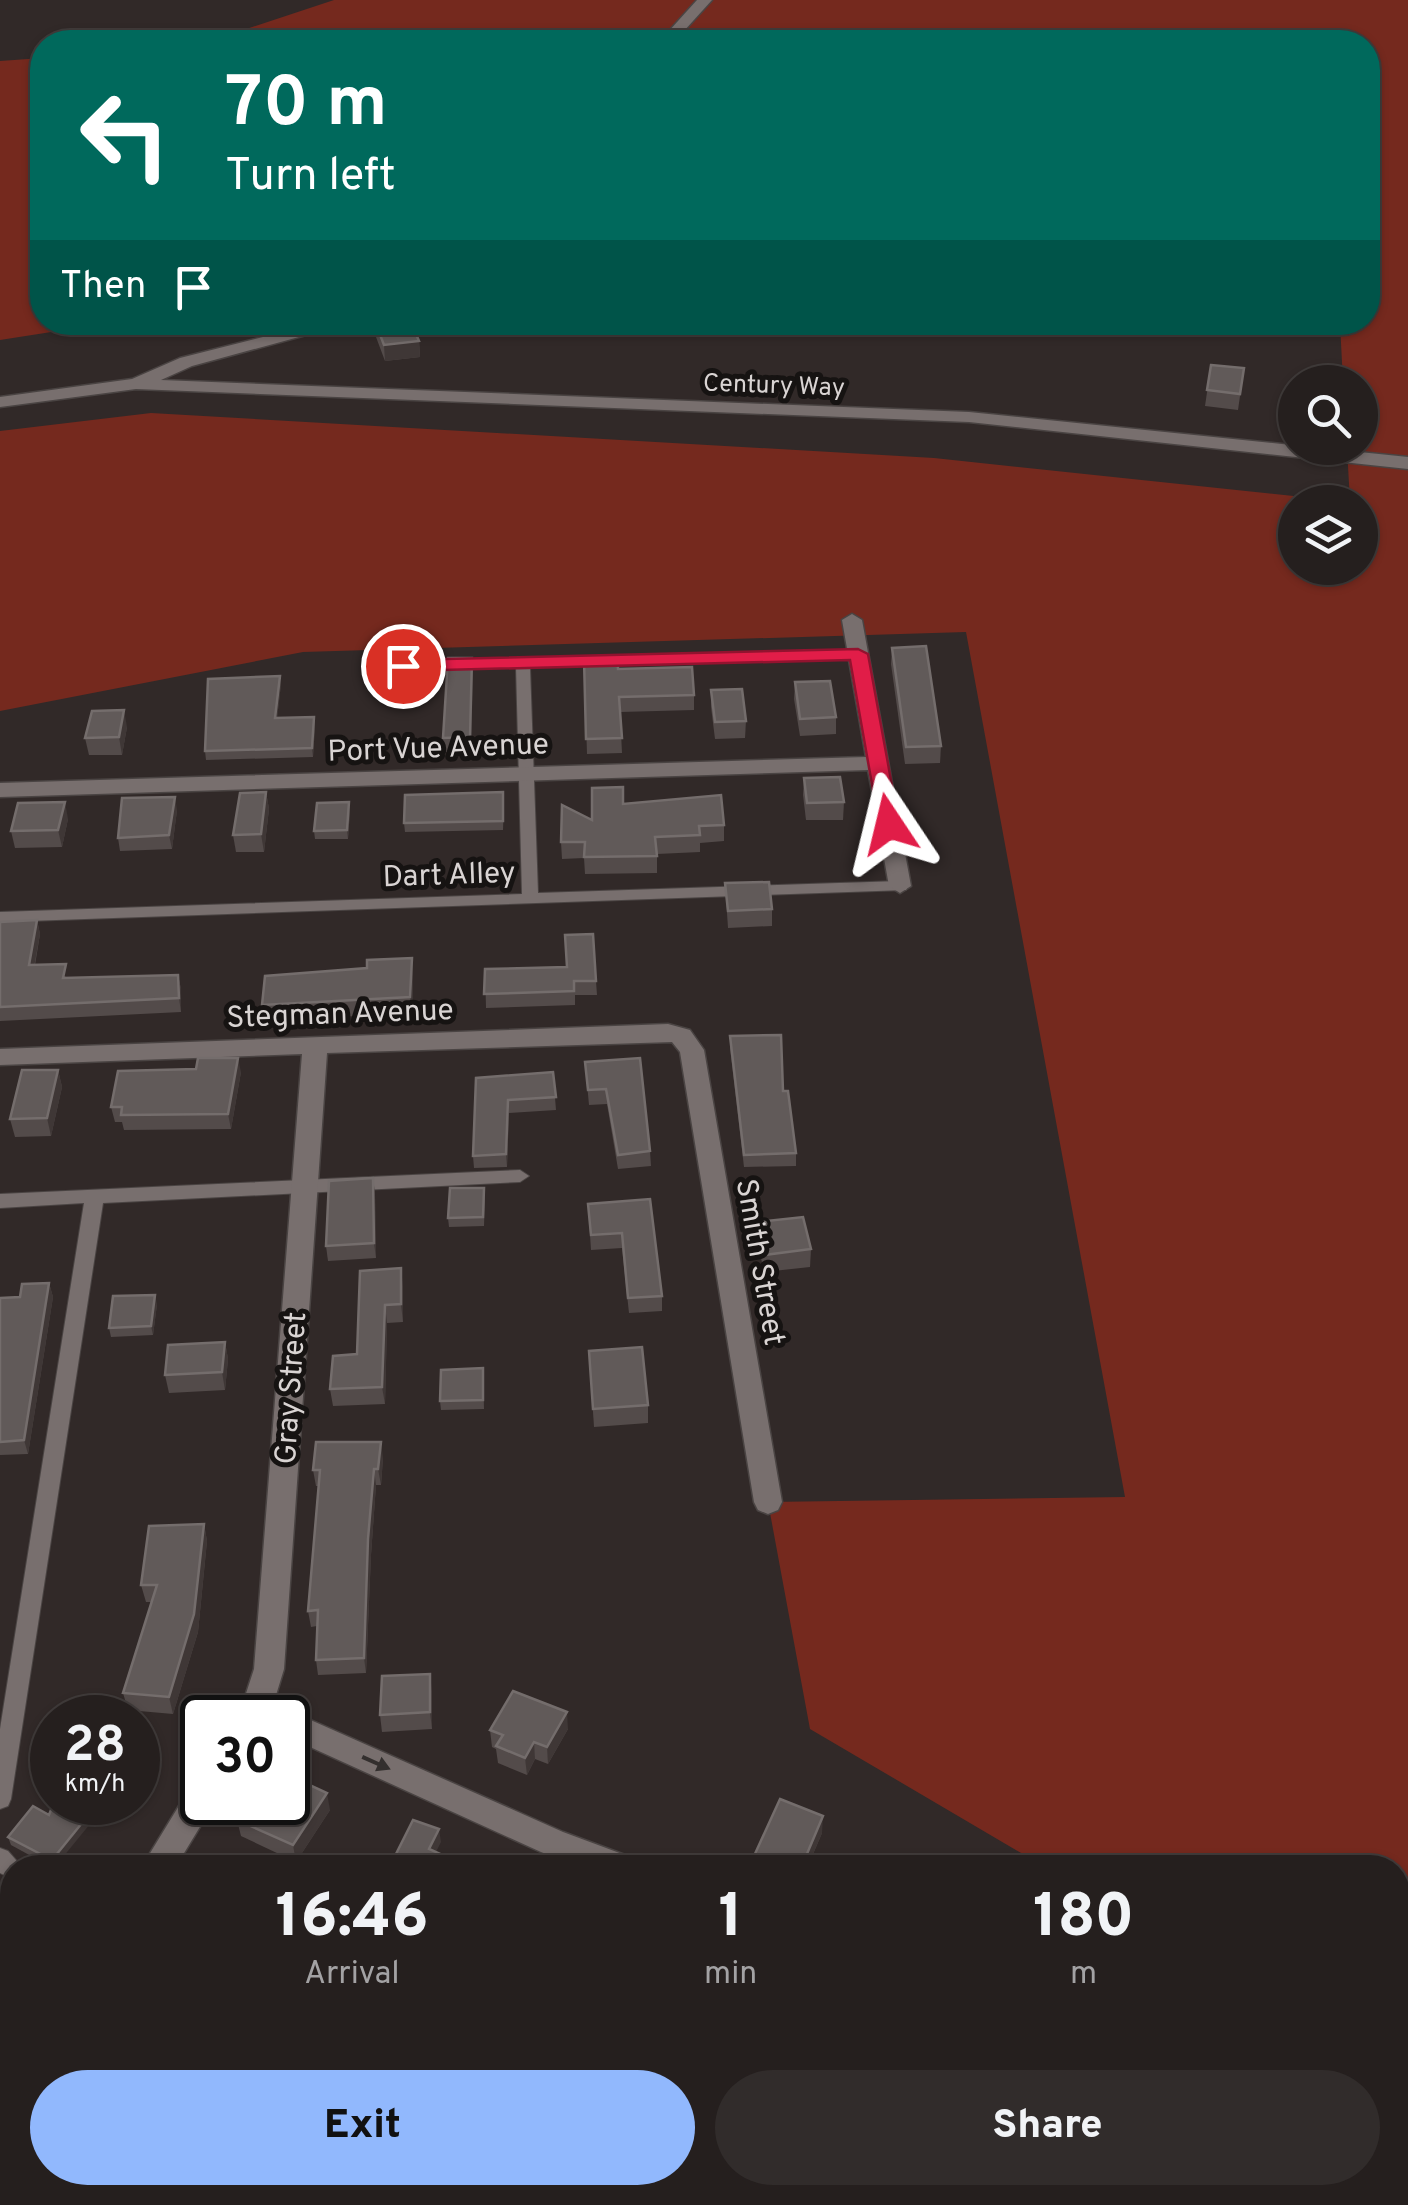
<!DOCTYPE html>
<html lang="en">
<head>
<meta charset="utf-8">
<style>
	:root { --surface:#251f1e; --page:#312c2b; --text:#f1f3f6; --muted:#a3a2a4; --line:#423d3c; --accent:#91b8fd }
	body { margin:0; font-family:Overpass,sans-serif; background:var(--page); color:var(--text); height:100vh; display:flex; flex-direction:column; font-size:38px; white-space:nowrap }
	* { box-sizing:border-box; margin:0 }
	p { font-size:32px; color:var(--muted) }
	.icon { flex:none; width:55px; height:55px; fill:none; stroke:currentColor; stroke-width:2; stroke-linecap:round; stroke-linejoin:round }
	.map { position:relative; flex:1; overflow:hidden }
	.details { position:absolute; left:0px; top:1855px; width:1410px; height:350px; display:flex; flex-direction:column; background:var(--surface); border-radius:40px 40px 0 0; box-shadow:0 2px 8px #0004,0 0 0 2px var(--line) }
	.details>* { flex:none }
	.banner { position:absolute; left:30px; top:30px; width:1350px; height:305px; border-radius:40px; box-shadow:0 2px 8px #0004,0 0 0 2px var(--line); background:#00695c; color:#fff; overflow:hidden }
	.buttons { position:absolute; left:1278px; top:365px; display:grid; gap:20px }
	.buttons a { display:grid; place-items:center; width:100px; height:100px; border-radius:50%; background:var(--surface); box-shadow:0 2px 8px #0004,0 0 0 2px var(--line); font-size:50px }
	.speed { position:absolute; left:30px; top:1695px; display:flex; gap:20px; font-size:50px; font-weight:700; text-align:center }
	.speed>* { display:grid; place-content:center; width:130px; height:130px; border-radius:50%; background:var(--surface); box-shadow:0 2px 8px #0004,0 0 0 2px var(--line); line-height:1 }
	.speed small { font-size:25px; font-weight:400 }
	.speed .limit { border:5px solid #111; border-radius:15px; background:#fff; color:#111 }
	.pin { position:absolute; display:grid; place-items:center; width:85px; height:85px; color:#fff; margin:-42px; border:5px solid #fff; border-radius:50%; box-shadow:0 2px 10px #0007 }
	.me { position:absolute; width:110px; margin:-55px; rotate:350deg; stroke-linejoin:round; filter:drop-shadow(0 0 8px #0008) }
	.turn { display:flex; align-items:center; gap:35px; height:210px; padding:0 30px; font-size:45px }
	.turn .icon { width:130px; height:130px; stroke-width:2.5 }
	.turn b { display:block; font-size:70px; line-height:85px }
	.then { display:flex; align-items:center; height:95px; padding:0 30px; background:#0003; gap:20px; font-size:38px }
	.eta { display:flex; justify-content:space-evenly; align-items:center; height:170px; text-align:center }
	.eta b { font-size:60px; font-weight:800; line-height:70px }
	.button { display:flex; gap:20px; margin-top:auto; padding:20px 30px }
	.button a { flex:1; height:115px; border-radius:60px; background:var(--accent); color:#111; font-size:40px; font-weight:800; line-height:115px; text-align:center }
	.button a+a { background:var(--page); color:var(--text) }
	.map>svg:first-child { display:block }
	.green { fill:#75291e; fill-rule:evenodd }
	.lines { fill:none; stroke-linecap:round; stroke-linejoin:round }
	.lane-casing { stroke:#4a4443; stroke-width:2 }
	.street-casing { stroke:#4a4443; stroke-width:3 }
	.lane { fill:#786f6e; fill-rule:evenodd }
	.street { fill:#786f6e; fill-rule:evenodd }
	.wall { fill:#534b4a }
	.shaded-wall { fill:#3f3736 }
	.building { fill:#615a59; stroke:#746d6c; stroke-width:2.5 }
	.oneway { fill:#332f2e }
	.route { fill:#e11d48; stroke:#92132f; stroke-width:2.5 }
	.labels { text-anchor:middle; stroke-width:10; stroke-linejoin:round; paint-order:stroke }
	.far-street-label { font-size:25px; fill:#d9d4d3; stroke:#161312 }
	.street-label { font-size:30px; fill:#d9d4d3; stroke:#161312 }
</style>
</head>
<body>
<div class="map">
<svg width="1408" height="2205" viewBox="0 0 1408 2205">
	<rect width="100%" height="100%" fill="#312928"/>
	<!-- green -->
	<g class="green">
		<path d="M334,0H1408V2082L1398,2075V1868L1045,1867L810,1729L768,1502L1125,1497L966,632L303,652L0,711V431L151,413L934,458L1350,502L1347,448H1360V382H1343L1340,323L1368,322V42H207ZM1295,502H1360V568H1295Z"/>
		<path d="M42,58V322L109,323L0,340V61Z"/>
	</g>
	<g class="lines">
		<!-- lane casing -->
		<g class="lane-casing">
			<g id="lane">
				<path d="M858,650L865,654L863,657L530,667L538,893L900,881L908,886L906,890L0,922V912L522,894L516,667L403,670L398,669V663Z"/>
				<path d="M520,1170L529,1176L520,1182L103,1203L11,1799L8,1806L0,1809V1729L84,1203L0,1208V1194Z"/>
				<path d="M0,1848L8,1851L23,1868H12V1879L0,1873Z"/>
				<path d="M706,2192H748L756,2196L760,2205H718L709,2201Z"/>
			</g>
		</g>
		<!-- street casing -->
		<g class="street-casing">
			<g id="street">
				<path d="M697,0H712L674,42H659Z"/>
				<path d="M323,322H354L192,366L161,380L969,412L1408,457V469L969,422L136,389L0,407V397L132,379L180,358Z"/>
				<path d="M852,614L862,620L911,886L900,893L889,886L868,770L0,797V783L866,757L842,620Z"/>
				<path d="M668,1024L690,1030L704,1050L782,1502L778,1510L768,1514L758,1510L754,1502L680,1052L672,1042L327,1053L284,1669L269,1718H238L254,1669L302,1054L0,1065V1049Z"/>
				<path d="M288,1710L563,1832L633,1858L637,1868H581L541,1852L288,1737V1718H275Z"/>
				<path d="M202,1782V1802H215L175,1868H141L191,1786Z"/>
				<path d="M12,2069V2117L0,2122V2074Z"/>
				<path d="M1398,2175L1408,2180V2205H1383L1377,2192H1398Z"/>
				<path d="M0,2186L16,2192L21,2205H0Z"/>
			</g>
		</g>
		<!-- lane -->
		<use href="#lane" class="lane"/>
		<!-- street -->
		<use href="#street" class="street"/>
	</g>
	<!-- wall -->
	<g class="wall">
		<path d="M375,322L419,341L420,357L385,361L376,337Z"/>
		<path d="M1211,365L1244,368L1238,410L1205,406Z"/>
		<path d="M892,648L941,746L940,763L905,764L891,664Z"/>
		<path d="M472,658L471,752H444L443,738Z"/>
		<path d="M584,659L694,695V710L620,712L622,753L587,754Z"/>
		<path d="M795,682L836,717V734L800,736L794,699Z"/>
		<path d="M281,684L277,718L314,717L315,726L313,757L206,760L205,751Z"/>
		<path d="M711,690L746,721L745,738L715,739L711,707Z"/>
		<path d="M127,727L122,755H89L85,738Z"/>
		<path d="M804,778L844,802L843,820H806L803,795Z"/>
		<path d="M266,792L269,809L264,852H236L233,835Z"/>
		<path d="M504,800L503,830L405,832L404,823Z"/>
		<path d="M623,804L724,825V841L700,843V852L657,854V873L585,874L584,858L562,859L561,842L592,820Z"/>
		<path d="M177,810L172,849L120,851L118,838Z"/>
		<path d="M350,811L348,839H315L314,831Z"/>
		<path d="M68,819L62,847L15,848L11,831Z"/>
		<path d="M725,883L772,909V926L728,928Z"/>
		<path d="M37,920L40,934L35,965L69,978L178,975L181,989V1012L0,1021V922Z"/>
		<path d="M485,969L596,981L597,995H575V1005L486,1008Z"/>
		<path d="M413,974L412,1013L265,1021L262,1005Z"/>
		<path d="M730,1036L783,1091L796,1153V1166L744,1167L730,1048Z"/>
		<path d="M585,1062L650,1151L651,1166L618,1169L607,1104L589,1105Z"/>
		<path d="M58,1070L62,1087L51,1136L15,1137L10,1119Z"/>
		<path d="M241,1072L231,1129L124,1130L122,1122H115L111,1107Z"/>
		<path d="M553,1072L556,1110L509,1113L507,1167L474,1168L473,1156L476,1078Z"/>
		<path d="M375,1193L376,1258L328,1261L326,1246Z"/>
		<path d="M485,1196L484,1226L449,1227L448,1218Z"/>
		<path d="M650,1199L662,1296V1311L629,1313L622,1248L591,1250L588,1204Z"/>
		<path d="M757,1222L811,1249L810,1267L764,1272L757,1239Z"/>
		<path d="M360,1271L403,1286V1322L387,1323L385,1404L333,1406L330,1389L357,1354Z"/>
		<path d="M49,1283L53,1297L28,1454L0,1455V1298L20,1297Z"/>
		<path d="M157,1304L153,1335L111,1337L109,1328Z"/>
		<path d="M225,1342L228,1359L225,1390L169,1393L165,1375Z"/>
		<path d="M589,1351L648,1405V1423L594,1427Z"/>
		<path d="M483,1368L484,1409L441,1410L440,1401Z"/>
		<path d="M383,1458L381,1485H376L371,1555L366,1673L318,1675L316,1660L317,1626L311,1627L308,1611L318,1486H316L313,1470Z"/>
		<path d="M204,1524L207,1541L198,1632L173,1714L128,1710L123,1693L152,1602H146L141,1585Z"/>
		<path d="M432,1691V1729L382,1732L380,1715Z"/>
		<path d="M568,1729L548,1764L535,1759L527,1775L498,1763L496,1749L492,1747L490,1730Z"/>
		<path d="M330,1810L296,1862L241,1836L237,1820Z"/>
		<path d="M49,1815L56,1868H53L11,1845L8,1837Z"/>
		<path d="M822,1833L807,1868H753L754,1856Z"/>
		<path d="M285,2192H480L474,2205H301L286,2198Z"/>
		<path d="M486,2192H523L517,2205Z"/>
		<path d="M904,2192H1102L1130,2205H914L915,2199Z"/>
	</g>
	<!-- shaded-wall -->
	<g class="shaded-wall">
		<path d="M419,341L420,357L385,361L384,345Z"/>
		<path d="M472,658L473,672L471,752L470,737Z"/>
		<path d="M280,676L281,684L276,727L275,718Z"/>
		<path d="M124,710L127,727L122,755L119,737Z"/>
		<path d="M314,717L315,726L313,757L312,748Z"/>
		<path d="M266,792L269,809L264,852L261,834Z"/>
		<path d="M175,797L177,810L172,849L169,835Z"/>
		<path d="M65,802L68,819L62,847L58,830Z"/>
		<path d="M349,802L350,811L348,839L347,830Z"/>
		<path d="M37,920L40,934L32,978L29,965Z"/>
		<path d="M412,958L413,974L412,1013L410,997Z"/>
		<path d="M178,975L181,989V1012L179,998Z"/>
		<path d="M238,1058L241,1072L231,1129L228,1114Z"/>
		<path d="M58,1070L62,1087L51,1136L47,1118Z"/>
		<path d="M508,1100L509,1113L507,1167L506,1154Z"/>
		<path d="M373,1178L375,1193L376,1258L374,1243Z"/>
		<path d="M401,1268L403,1286V1322L401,1304Z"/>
		<path d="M49,1283L53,1297L28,1454L24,1440Z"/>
		<path d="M155,1295L157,1304L153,1335L151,1326Z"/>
		<path d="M385,1305L387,1323L385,1404L382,1387Z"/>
		<path d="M225,1342L228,1359L225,1390L222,1372Z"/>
		<path d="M381,1442L383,1458L381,1485L378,1469Z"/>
		<path d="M374,1469L376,1485L371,1555L366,1673L364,1658L368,1539Z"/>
		<path d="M204,1524L207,1541L198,1632L173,1714L169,1697Z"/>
		<path d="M430,1674L432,1691V1729L430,1712Z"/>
		<path d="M567,1712L568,1729L548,1764L547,1747Z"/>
		<path d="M534,1742L535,1759L527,1775L525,1758Z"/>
		<path d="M327,1793L330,1810L296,1862L293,1845Z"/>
		<path d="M99,1802H108L54,1868L52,1860Z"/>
		<path d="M823,1816L822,1833L807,1868H801Z"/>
		<path d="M439,1829L441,1842L431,1862L429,1849Z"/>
		<path d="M12,1985V2010L0,2028V2003Z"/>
		<path d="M461,2192H480L474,2205H455Z"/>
		<path d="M515,2192H523L517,2205H516Z"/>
	</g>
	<!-- building -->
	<g class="building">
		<path d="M375,322H411L419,341L384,345Z"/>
		<path d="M1211,365L1244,368L1240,394L1207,390Z"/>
		<path d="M926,646L941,746L906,747L892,648Z"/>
		<path d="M617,657L618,669L692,667L694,695L619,697L622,738L586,739L584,659Z"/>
		<path d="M448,658H472L470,737L443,738Z"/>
		<path d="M280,676L275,718L314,717L312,748L205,751L208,679Z"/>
		<path d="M830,681L836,717L800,719L795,682Z"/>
		<path d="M742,689L746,721L715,722L711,690Z"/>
		<path d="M124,710L119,737L85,738L92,711Z"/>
		<path d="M840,777L844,802L807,803L804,778Z"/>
		<path d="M623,787V804L721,795L724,825L699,826L700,835L655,837L657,856L584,857L585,842H561L562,805L592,820V788Z"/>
		<path d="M266,792L261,834L233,835L240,793Z"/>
		<path d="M503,792V821L404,823L405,795Z"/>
		<path d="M175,797L169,835L118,838L122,798Z"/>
		<path d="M65,802L58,830L11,831L18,803Z"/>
		<path d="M349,802L347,830L314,831L317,803Z"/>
		<path d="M769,882L772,909L728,911L725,883Z"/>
		<path d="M37,920L29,965L66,964L63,978L178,975L179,998L0,1007V922Z"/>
		<path d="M593,934L596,981H574V991L484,994L485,969L567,967L565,935Z"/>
		<path d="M412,958L410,997L262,1005L265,976L367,968V960Z"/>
		<path d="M781,1035L783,1091H788L796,1153L744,1155L730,1036Z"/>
		<path d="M198,1058H238L228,1114L121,1115L122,1107H111L118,1071L196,1069Z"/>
		<path d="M640,1058L650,1151L618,1155L606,1089L588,1090L585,1062Z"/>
		<path d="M22,1070H58L47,1118L10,1119Z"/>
		<path d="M553,1072L556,1097L508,1100L506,1154L473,1156L476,1078Z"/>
		<path d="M373,1178L374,1243L326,1246L329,1181Z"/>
		<path d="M450,1188H484L483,1217L448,1218Z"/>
		<path d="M650,1199L662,1296L628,1298L622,1233L591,1235L588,1204Z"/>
		<path d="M803,1217L811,1249L764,1255L757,1222Z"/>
		<path d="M401,1268V1304L385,1305L382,1387L330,1389L333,1356L357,1354L360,1271Z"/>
		<path d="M49,1283L24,1440L0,1442V1298L20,1297L22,1284Z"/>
		<path d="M155,1295L151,1326L109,1328L113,1296Z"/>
		<path d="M225,1342L222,1372L165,1375L168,1345Z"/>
		<path d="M642,1347L648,1405L593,1409L589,1351Z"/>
		<path d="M483,1368V1400L440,1401L441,1370Z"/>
		<path d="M316,1442H381L378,1469H374L368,1539L364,1658L316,1660L318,1610L308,1611L320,1470H313Z"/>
		<path d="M204,1524L194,1614L169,1697L123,1693L157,1585H141L149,1526Z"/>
		<path d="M430,1674V1712L380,1715L382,1676Z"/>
		<path d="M513,1691L567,1712L547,1747L534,1742L525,1758L496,1746L503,1735L490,1730Z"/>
		<path d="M288,1775L327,1793L293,1845L237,1820L249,1802H288Z"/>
		<path d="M780,1799L823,1816L801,1868H785L754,1856Z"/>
		<path d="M54,1802H99L52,1860L8,1837L33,1806L49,1815Z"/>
		<path d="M413,1820L439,1829L429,1849L471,1868H389Z"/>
		<path d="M0,1970L12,1976V1985L0,2003Z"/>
		<path d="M1398,2023L1408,2027V2062L1398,2104Z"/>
		<path d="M330,2192H461L455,2205H358Z"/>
		<path d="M918,2192H1102L1130,2205H926L915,2199Z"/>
		<path d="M1245,2192H1295L1292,2205H1241Z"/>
	</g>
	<!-- one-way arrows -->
	<defs><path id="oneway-solid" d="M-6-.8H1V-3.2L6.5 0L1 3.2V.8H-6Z" transform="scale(2.5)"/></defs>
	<use class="oneway" href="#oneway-solid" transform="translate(376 1763) rotate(24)"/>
	<!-- route -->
	<path class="route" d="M858,649L868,654L899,824L889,830L879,824L850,660L403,671L394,666L403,660Z"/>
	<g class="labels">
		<!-- far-street labels -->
		<g class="far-street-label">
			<text transform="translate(774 384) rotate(2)" y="9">Century Way</text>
		</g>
		<!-- street labels -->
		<g class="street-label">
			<text transform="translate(438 747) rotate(-2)" y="10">Port Vue Avenue</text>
			<text transform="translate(449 874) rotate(-2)" y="10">Dart Alley</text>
			<text transform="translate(340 1013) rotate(-2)" y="10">Stegman Avenue</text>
			<text transform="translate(761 1262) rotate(80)" y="10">Smith Street</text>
			<text transform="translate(290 1388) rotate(-86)" y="10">Gray Street</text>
		</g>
	</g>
</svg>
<div class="buttons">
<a><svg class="icon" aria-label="search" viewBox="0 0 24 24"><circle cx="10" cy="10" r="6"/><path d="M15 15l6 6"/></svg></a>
<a><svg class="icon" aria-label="layers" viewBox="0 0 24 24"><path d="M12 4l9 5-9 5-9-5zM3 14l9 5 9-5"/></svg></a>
</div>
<div class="speed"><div>28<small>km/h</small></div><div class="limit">30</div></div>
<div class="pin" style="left:403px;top:666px;background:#d93025"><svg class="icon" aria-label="arrive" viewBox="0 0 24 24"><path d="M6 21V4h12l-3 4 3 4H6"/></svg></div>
<svg class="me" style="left:889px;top:824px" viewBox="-20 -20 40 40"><path d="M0-17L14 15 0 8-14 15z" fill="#e11d48" stroke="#fff" stroke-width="4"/></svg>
<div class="banner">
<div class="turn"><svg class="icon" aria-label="left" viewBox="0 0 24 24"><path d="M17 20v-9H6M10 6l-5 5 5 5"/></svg><div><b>70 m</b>Turn left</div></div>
<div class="then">Then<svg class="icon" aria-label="arrive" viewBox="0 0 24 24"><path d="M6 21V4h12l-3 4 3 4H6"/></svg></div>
</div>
<section class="details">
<div class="eta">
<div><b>16:46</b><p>Arrival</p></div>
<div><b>1</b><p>min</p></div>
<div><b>180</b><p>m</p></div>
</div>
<div class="button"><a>Exit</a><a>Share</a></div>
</section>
</div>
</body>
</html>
